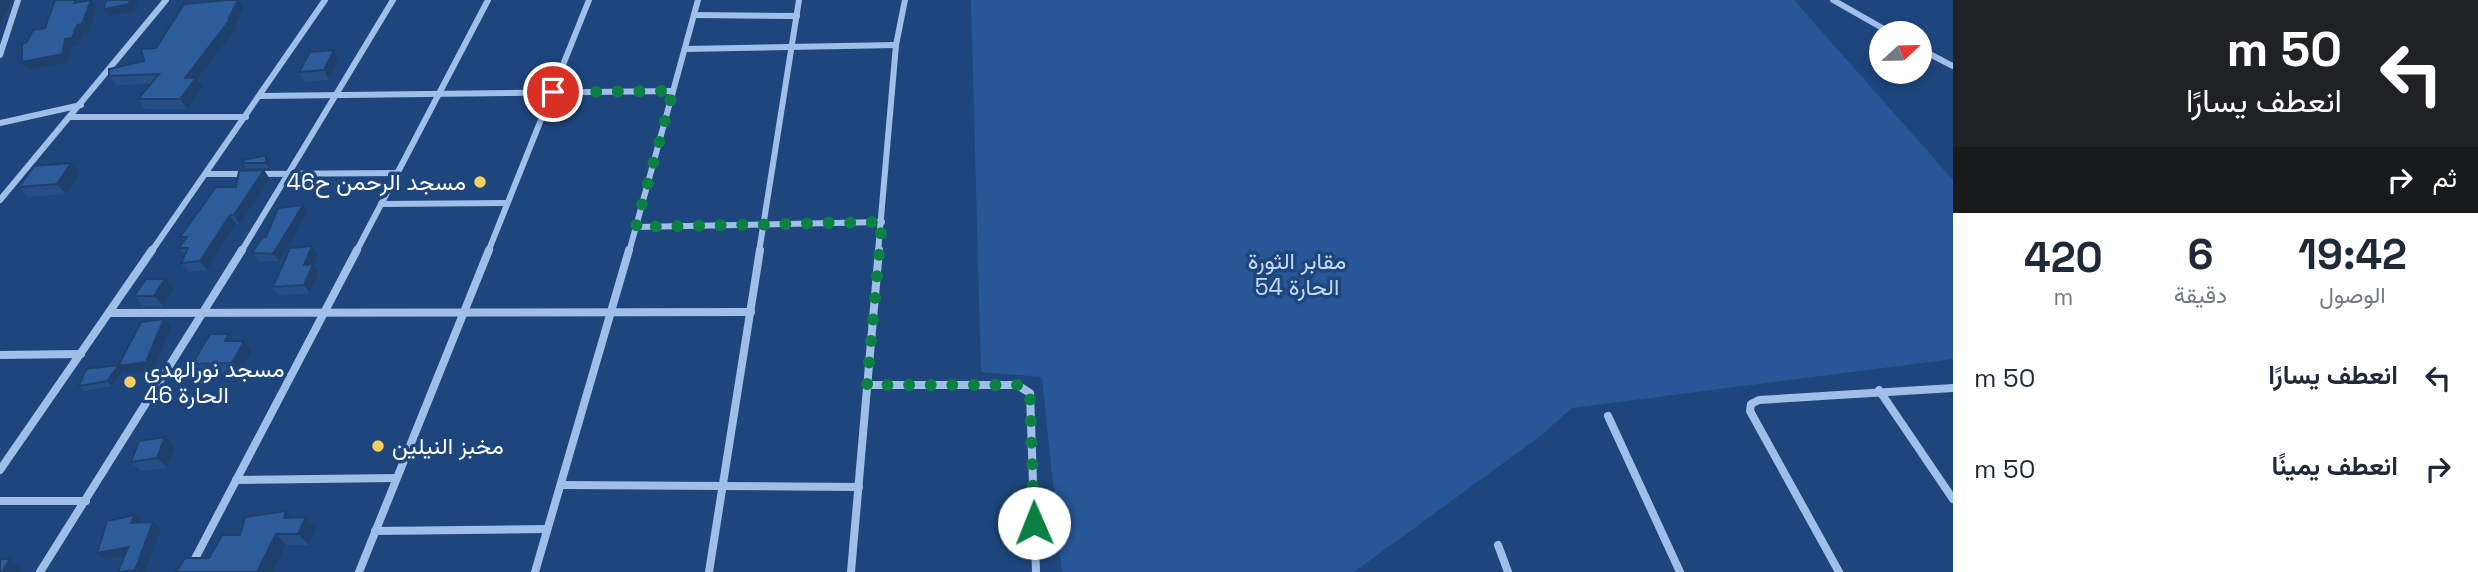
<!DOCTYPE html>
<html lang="ar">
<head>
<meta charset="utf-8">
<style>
	:root { --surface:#fff; --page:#f6f6f7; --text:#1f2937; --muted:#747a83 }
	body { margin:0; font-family:"Space Grotesk",Vazirmatn,sans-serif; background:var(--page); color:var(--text); direction:rtl; height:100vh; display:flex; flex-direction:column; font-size:26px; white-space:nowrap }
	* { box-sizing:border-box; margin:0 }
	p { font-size:23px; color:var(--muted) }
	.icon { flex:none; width:38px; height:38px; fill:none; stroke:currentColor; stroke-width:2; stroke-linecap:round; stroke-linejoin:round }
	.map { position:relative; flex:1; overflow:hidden; direction:ltr }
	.sheet { display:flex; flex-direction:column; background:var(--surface); width:525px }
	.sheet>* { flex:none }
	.top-card { background:#202124; color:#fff; overflow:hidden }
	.needle { width:46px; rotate:68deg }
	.fabs { position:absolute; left:1869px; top:21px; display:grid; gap:14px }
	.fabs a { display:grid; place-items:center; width:63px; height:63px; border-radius:50%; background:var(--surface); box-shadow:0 4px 10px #0003; font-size:35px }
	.pin { position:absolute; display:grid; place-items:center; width:60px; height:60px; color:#fff; margin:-30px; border:4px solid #fff; border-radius:50%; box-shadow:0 2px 7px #0007 }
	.me { position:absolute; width:77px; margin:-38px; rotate:359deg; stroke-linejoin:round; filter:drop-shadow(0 0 5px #0008) }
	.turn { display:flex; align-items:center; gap:24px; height:147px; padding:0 21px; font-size:32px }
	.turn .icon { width:91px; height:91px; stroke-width:2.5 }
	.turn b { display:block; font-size:49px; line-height:60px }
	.then { display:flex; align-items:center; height:66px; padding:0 21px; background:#0003; gap:14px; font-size:26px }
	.eta { display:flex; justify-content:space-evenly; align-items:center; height:119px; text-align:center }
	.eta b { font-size:42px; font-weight:700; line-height:49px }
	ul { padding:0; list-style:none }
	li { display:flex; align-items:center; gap:21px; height:91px; padding:0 21px }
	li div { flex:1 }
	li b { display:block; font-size:26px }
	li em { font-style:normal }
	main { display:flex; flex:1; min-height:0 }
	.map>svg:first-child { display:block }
	.green { fill:#275796 }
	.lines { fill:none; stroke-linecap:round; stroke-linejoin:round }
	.street-far1 { stroke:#a0bfe8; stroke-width:6 }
	.street { stroke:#a0bfe8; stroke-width:8 }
	.wall { fill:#274f85 }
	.shaded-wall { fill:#20406c }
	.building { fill:#2d5c9b; stroke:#20406c; stroke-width:2 }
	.route { stroke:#0b8043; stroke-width:12; stroke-dasharray:0 21.6 }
	.poi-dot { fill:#f7ce5f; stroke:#1e467d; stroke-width:2.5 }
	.labels { text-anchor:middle; stroke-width:7; stroke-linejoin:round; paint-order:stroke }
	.poi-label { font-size:23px; fill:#fff; stroke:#1e467d; text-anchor:start }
	.park-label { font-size:23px; fill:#c4daf6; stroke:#1e467d }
</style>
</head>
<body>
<main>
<section class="sheet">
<div class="top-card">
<div class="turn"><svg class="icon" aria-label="left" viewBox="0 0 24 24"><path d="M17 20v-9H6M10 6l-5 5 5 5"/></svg><div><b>50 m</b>انعطف يسارًا</div></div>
<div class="then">ثم<svg class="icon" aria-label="right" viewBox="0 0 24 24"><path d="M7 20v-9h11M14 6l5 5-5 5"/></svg></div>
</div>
<div class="eta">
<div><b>19:42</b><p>الوصول</p></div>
<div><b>6</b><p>دقيقة</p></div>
<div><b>420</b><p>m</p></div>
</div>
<ul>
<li><svg class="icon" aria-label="left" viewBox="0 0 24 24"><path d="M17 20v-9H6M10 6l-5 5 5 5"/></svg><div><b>انعطف يسارًا</b></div><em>50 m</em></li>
<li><svg class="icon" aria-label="right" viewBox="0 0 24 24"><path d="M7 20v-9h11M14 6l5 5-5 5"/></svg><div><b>انعطف يمينًا</b></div><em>50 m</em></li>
</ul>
</section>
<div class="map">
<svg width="1953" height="572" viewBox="0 0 1953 572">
	<rect width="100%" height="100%" fill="#1e467d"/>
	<!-- green -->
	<path class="green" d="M971,0H1794L1953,180V359L1572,408L1539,437L1354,572H1062L1042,377L981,372Z"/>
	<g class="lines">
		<!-- street-far1 -->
		<g class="street-far1">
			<path d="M1833,0L1891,33"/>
			<path d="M694,15L797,16"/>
			<path d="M685,49L896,45"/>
			<path d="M1920,49L1953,66"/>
			<path d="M0,55L18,0"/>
			<path d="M260,96L673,91"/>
			<path d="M71,117H246"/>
			<path d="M0,123L81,105"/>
			<path d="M206,174H246"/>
			<path d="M258,174L398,173"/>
			<path d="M0,200L166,0"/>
			<path d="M381,204L507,203"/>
			<path d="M636,227L882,222"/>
			<path d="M151,252L325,0"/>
			<path d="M241,252L393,0"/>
			<path d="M356,252L488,0"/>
			<path d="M488,252L589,0"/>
			<path d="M629,252L698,0"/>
			<path d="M759,252L799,0"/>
			<path d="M878,252L896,45L905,0"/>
		</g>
		<!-- street -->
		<g class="street">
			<path d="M109,313L751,312"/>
			<path d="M0,355L81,354"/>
			<path d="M867,385H1017L1030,393L1036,572"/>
			<path d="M1879,390L1953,499"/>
			<path d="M1608,416L1680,572"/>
			<path d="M0,470L152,250"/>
			<path d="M236,480L396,478"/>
			<path d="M562,485L859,487"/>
			<path d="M0,501H86"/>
			<path d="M375,531L547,529"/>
			<path d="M1498,545L1508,572"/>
			<path d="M40,572L242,250"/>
			<path d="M188,572L357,250"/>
			<path d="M359,572L489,250"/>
			<path d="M535,572L629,250"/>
			<path d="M709,572L760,250"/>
			<path d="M851,572L879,250"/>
			<path d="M1839,572L1750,411L1751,404L1759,400L1953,388"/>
		</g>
	</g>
	<!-- wall -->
	<g class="wall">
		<path d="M244,8L236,24L238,27L197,79L203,87L187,109H145L138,99L151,84L116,85L109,76L144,61L156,48Z"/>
		<path d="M339,60L329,80L305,82L299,72Z"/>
		<path d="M266,155L270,160L269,168H246L243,163Z"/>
		<path d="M71,163L80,173L66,194L28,197L19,187Z"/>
		<path d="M270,179L240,224H236L207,270L188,272L181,263L185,255L179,248L184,241L180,237L236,187Z"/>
		<path d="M303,205L308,213L279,261H258L252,253L266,237Z"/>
		<path d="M312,246L318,255L314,265L319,273L310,293L279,296L273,287Z"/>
		<path d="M165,279L174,289L163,306H143L134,296Z"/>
		<path d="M171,327L154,370L126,374L123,371L112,386L84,391L79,386L119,365Z"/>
		<path d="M235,341H244L252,351L240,373L200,374L192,364Z"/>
		<path d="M175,447L167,468L141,471L131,462Z"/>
		<path d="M306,517L316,528L309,545H286L273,572H176L209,558L240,535L292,518Z"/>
	</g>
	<!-- shaded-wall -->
	<g class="shaded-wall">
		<path d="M0,0H11L0,26Z"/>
		<path d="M91,0L97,8L88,33L83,34L78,46L72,47L68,62L29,70L22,62L65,39L77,25Z"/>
		<path d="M130,0H138L134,12L110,16L104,9Z"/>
		<path d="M238,0L244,8L236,24L238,27L197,79L203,87L187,109L180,99L185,78L229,18Z"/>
		<path d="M334,50L339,60L329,80L324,70Z"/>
		<path d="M266,155L270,160L269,168L266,163Z"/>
		<path d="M71,163L80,173L66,194L57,184Z"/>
		<path d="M264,170L270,179L240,224L234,215Z"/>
		<path d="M303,205L308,213L279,261L273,254Z"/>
		<path d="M230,215L236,224L207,270L200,261Z"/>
		<path d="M312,246L318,255L314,265L319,273L310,293L304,285V265Z"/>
		<path d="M165,279L174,289L163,306L154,296Z"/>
		<path d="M164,319L171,327L154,370L126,374L123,371L112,386L107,381L119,365Z"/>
		<path d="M229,334L237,344L225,341Z"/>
		<path d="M244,341L252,351L240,373L232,363Z"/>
		<path d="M165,437L175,447L167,468L157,458Z"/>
		<path d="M286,511L297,522L284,518Z"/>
		<path d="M134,515L142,522L139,530L131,523Z"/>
		<path d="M306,517L316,528L309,545L298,534Z"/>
		<path d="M153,522L161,529L145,572H138L135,570Z"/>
		<path d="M276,534L286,545L273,572H257Z"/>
		<path d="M128,547L136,553L105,560L97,553Z"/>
		<path d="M10,559L22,568L20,572H2Z"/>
	</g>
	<!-- building -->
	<g class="building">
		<path d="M55,0H75L74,3L91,0L82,24L77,25L72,38L65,39L62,54L22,62V44L27,42L33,30L45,28Z"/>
		<path d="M106,0H130L129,4L104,9Z"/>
		<path d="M228,0H238L229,18L232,17L185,78H196L180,99H138L159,74L109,76V69L144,61L141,49L156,48L184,4Z"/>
		<path d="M334,50L324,70L299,72L310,52Z"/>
		<path d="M266,155V163H243V160Z"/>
		<path d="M71,163L57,184L19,187L34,166Z"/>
		<path d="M264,170L234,215H230L200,261L181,263L188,248H179L187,237H180L216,187H236L239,171Z"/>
		<path d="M303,205L273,254L252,253L263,237H266L278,208Z"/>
		<path d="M312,246L304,265L313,264L304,285L273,287L290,248Z"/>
		<path d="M146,279H165L154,296H134Z"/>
		<path d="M164,319L146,362L118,366L141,322Z"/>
		<path d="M210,334H229L225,341H244L232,363L192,364Z"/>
		<path d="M119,365L107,381L79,386L86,369Z"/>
		<path d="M165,437L157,458L131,462L139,441Z"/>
		<path d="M286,511L284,518L306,517L298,534H276L257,572H176L185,558H209L222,535H240L245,517Z"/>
		<path d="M134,515L131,523L153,522L135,570L118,572L128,547L97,553L107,521Z"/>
		<path d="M0,559H10L2,572H0Z"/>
	</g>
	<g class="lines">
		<!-- route -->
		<path class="route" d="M553,92L673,91L636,227L882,222L867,385H1017L1030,393L1034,523"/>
	</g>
	<!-- markers -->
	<g class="poi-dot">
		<circle cx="480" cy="182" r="7"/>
		<circle cx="130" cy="382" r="7"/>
		<circle cx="378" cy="446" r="7"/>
	</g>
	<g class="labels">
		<!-- poi labels -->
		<g class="poi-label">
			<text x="466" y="190" text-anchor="end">مسجد الرحمن ح46</text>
			<text x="144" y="377">مسجد نورالهدى<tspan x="144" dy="26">الحارة 46</tspan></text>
			<text x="392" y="454">مخبز النيلين</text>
		</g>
		<!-- park labels -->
		<g class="park-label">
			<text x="1297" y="269">مقابر الثورة<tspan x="1297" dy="26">الحارة 54</tspan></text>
		</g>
	</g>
</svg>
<div class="fabs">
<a><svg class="needle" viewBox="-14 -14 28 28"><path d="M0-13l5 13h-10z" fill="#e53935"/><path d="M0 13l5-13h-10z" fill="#747a83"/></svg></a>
</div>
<div class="pin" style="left:553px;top:92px;background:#d93025"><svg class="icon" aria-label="arrive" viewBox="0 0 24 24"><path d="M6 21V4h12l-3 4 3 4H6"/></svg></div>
<svg class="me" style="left:1034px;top:523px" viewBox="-20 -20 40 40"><circle r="19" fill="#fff"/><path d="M0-13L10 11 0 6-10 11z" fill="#0b8043"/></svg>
</div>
</main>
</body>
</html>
